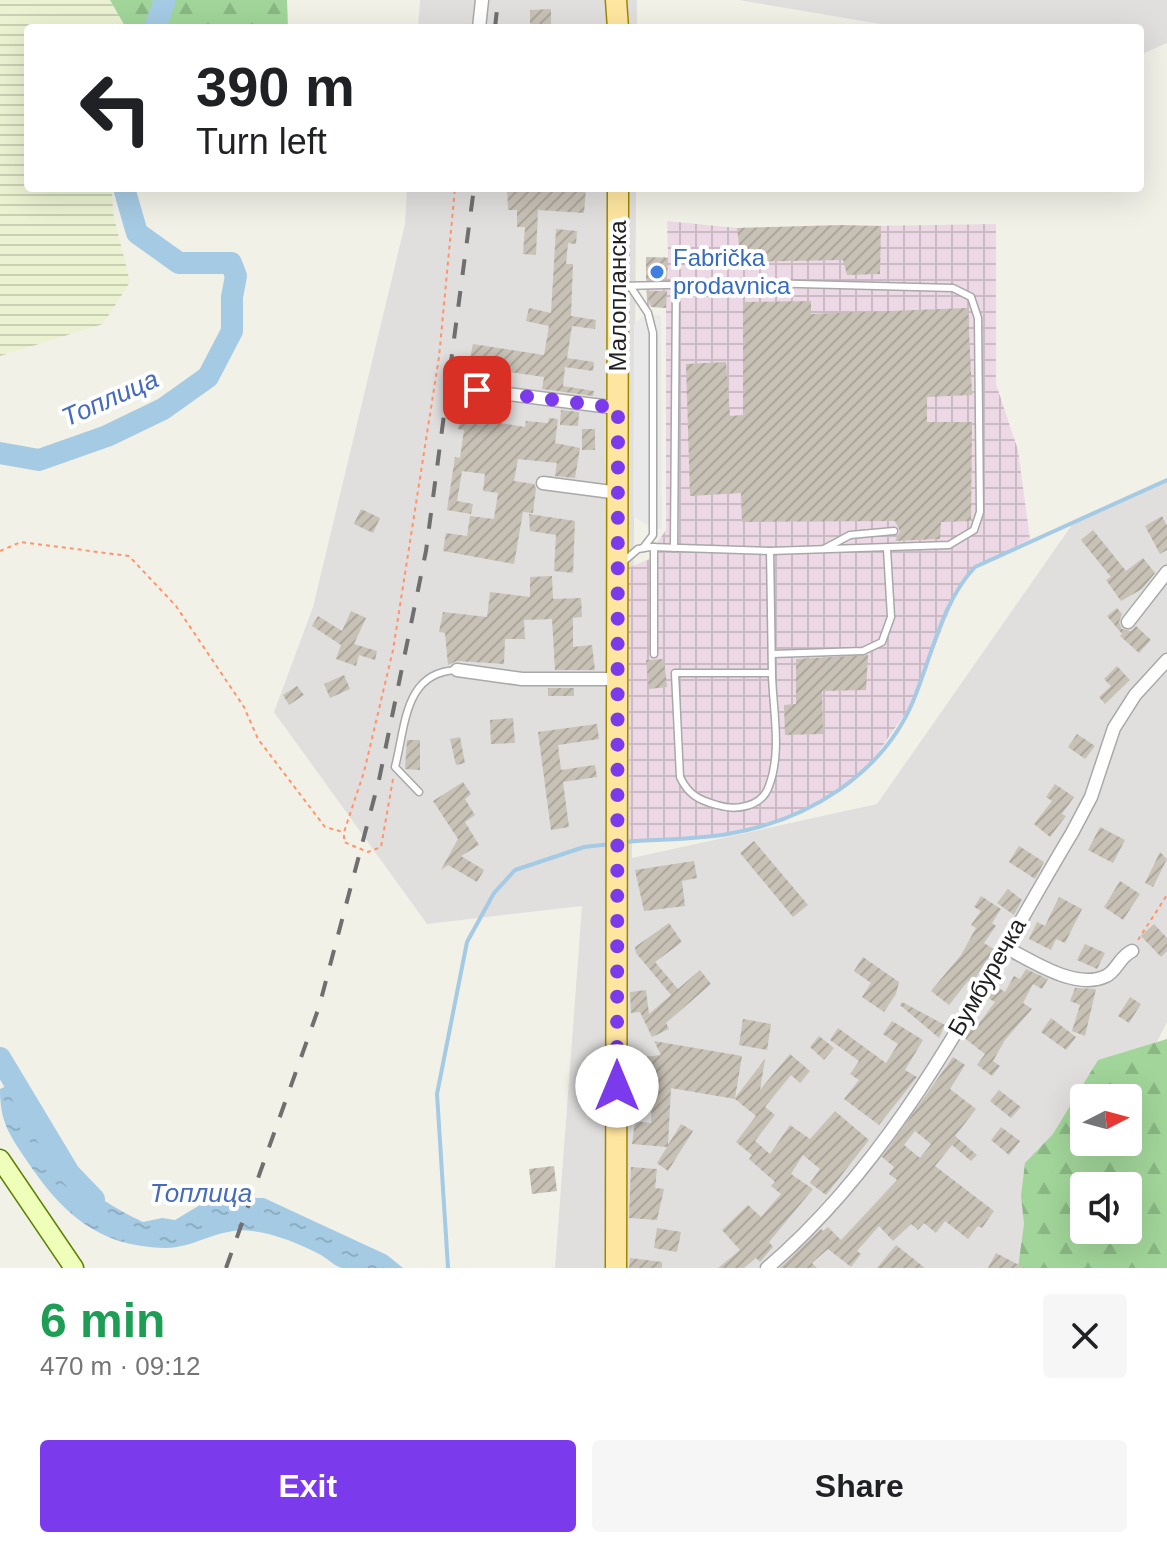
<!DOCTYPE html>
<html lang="en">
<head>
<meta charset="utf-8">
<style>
	:root { --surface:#fff; --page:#f6f6f6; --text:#202124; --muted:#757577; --accent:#7c3aed }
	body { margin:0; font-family:Arial,sans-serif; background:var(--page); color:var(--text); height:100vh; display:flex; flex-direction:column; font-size:30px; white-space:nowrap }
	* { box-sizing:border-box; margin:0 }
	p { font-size:26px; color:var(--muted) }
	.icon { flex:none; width:44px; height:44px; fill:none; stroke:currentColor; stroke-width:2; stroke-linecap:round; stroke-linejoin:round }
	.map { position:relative; height:1268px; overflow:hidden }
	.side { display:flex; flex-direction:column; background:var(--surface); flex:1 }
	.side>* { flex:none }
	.hud { position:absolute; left:24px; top:24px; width:1120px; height:168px; border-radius:8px; box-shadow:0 8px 32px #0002; background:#fff; color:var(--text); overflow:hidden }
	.needle { width:52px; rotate:84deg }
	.buttons { position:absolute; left:1070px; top:1084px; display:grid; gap:16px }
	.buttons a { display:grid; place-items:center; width:72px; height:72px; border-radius:8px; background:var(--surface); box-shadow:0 8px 32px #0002; font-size:40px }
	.pin { position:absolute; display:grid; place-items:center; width:68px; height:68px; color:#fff; margin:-34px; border-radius:16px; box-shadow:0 4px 12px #0006 }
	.me { position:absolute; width:88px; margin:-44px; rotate:0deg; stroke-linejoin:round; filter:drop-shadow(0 0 6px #0008) }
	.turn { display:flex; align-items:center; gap:28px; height:168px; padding:0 40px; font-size:36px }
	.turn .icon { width:104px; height:104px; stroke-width:2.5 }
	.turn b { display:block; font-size:56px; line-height:68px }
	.round { display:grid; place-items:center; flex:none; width:84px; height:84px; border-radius:8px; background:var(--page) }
	.head { display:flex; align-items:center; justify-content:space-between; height:136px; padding:0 40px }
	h1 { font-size:48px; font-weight:700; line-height:60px; color:#1e9e55 }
	.primary-button { display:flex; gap:16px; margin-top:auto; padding:16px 40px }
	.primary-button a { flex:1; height:92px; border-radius:8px; background:var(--accent); color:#fff; font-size:32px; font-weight:700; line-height:92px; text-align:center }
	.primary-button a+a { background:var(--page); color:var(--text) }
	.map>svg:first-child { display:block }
	.residential { fill:#e0dfde }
	.industrial { fill:url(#industrial-grid) }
	.farmland { fill:url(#farmland-rules) }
	.forest { fill:url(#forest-firs); fill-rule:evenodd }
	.parking { fill:#e9e9e9 }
	.water { fill:url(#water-ripples) }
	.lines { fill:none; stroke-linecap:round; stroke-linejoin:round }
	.stream { stroke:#a5cae3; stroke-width:4 }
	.river { stroke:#a5cae3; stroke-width:22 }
	.building { fill:url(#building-hatch); fill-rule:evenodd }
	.lane-casing { stroke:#a8a8a8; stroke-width:9 }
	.street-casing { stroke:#a8a8a8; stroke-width:15 }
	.secondary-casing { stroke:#5d8100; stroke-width:21 }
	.primary-casing { stroke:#9f8600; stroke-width:23 }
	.path { stroke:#ff946c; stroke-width:2; stroke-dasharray:4 4; stroke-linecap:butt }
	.lane { stroke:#fff; stroke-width:6 }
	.street { stroke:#fff; stroke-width:12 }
	.secondary { stroke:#effeb9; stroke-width:18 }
	.primary { stroke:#ffe6a0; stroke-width:20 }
	.rail { stroke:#6f6f6f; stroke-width:4; stroke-dasharray:16 16; stroke-linecap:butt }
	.route { stroke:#7c3aed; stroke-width:14; stroke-dasharray:0 25.2 }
	.shop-dot { fill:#3f7fe0; stroke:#fff; stroke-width:3 }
	.labels { text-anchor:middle; stroke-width:8; stroke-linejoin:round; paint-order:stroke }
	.shop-label { font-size:24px; fill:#366cbe; stroke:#fff; text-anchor:start }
	.street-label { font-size:24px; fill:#212121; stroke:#fff }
	.water-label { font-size:26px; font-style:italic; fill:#456bba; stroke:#fff }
</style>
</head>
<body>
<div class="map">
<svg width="1167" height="1268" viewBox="0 0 1167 1268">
	<defs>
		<pattern id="industrial-grid" width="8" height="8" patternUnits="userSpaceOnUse" patternTransform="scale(2)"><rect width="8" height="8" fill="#ecd9e5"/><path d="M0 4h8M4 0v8" fill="none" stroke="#cabac4"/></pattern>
		<pattern id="farmland-rules" width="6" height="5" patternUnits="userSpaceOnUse" patternTransform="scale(2)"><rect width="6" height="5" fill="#eaf2d2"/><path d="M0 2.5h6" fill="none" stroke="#c8cfb4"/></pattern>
		<pattern id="forest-firs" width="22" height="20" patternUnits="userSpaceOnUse" patternTransform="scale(2)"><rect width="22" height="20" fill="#a1d599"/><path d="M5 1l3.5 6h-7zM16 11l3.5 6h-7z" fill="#8ab784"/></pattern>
		<pattern id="water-ripples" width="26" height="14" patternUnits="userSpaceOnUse" patternTransform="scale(2)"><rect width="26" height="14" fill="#a5cae3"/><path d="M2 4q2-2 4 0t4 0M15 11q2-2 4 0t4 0" fill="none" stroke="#8eadc2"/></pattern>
		<pattern id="building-hatch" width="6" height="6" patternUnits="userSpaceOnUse" patternTransform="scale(2)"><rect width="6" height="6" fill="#c8c1b6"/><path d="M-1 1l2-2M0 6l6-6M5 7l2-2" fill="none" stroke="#aca69c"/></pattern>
	</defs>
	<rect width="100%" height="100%" fill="#f2f1e8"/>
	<!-- residential -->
	<g class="residential">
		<path d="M420,0H637V28H418Z"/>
		<path d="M739,0H1167V43L1140,55V28H904Z"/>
		<path d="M407,188H636L632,858L877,804L1076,519L1167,480V1022L1128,1099L1084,1098V1142H1106L1043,1268H555L582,906L427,924L274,712L313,607L405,224Z"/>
	</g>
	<!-- industrial -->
	<path class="industrial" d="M667,221L737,228L996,224V384L1018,450L1030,539L975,567L961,582L911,705L872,761L842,790L789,817L729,834L630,842L628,568L652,558L654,547L666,530V308L647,306L646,257H668Z"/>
	<!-- farmland -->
	<path class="farmland" d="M0,0H110L126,28H28V188H112L113,213L130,282L103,324L0,356Z"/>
	<!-- forest -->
	<g class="forest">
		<path d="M110,0H287L288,28H126Z"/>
		<path d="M1167,1039V1268H1018L1024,1224L1021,1196L1025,1163L1053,1134L1098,1060ZM1084,1098H1128V1142H1084ZM1084,1186H1128V1230H1084Z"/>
	</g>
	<!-- parking -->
	<path class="parking" d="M648,313L661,316L662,529H653L633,516L634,324Z"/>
	<!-- water -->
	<path class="water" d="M11,1084C51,1155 67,1185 143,1222L162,1218L175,1220L200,1205L232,1198H264L387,1255L403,1268C384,1268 360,1268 342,1268C334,1266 328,1259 321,1255C300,1244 276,1234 252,1231C221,1226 193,1249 164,1248C97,1246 62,1213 27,1161C9,1134 0,1122 0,1089Z"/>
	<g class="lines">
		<!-- stream -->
		<g class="stream">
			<path d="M624,842C658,839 694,840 728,834C806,821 883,775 914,699C932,655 942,602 975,567L1167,480"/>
			<path d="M448,1268L437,1094L467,942L494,893L515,870L584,847L611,844"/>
		</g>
		<!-- river -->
		<g class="river">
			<path d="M155,28L165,0"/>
			<path d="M0,453L39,460L107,436L163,409L208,377L232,331V297L236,276L231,263H179L137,233L124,188"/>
			<path d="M0,1058L69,1173L94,1199"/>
		</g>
	</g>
	<!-- building -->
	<g class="building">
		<path d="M551,9V28H530V10Z"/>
		<path d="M507,188H586L584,213L538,210L536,255L523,254L525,227H517V210H508Z"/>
		<path d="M841,225L881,226L880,274L847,275L843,260L741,262L737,228Z"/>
		<path d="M556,229L577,231L576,244L568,243L566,264H573L571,316L596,320L595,329L572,326L567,358L594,362L593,371L565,367L563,386L594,391L593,396L542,389L544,377L503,371L501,384L491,383L492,372L468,368L473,344L544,355L549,326L526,321L529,308L551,313Z"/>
		<path d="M646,257L668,258L667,279H646Z"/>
		<path d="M646,291H667L666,308L651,307Z"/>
		<path d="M811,301V314L968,308L972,395L927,397V422H972L971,521L941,522L940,539L895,541L900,531L895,521L742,522L741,493L690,496L686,364L726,362L730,416L743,415V302Z"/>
		<path d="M466,391L475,399L497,402L494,422L525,427L526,421L548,423L549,418L558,419L555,443L580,448L575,478L555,476L557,463L518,459L514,481L534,484L536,488L533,513L523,512L514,564L443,551L446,533L467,536L470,516L494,519L498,493L483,491L485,474L462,471L457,501L473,504L471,514L447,510L455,457L460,458L464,430L458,429Z"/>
		<path d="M561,410L579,412L578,426L560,425Z"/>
		<rect x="582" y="429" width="13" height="21"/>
		<path d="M361,509L380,518L373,533L354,524Z"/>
		<path d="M529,514L575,521L573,573L554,571L556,535L530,531Z"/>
		<path d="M1162,516L1167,526V550L1160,554L1145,526Z"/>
		<path d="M1093,530L1126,571L1143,558L1155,573L1142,589L1121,601L1106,580L1111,577L1081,540Z"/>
		<path d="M552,576L553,599L581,598L582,617L573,618V647L592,645L595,670H555L552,619L524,620L525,639H505L504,664L457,661L448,665L445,633L439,632L443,612L487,617L490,592L530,597V577Z"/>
		<path d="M1117,608L1122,614L1119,622L1122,629L1131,631L1136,626L1151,640L1139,653L1120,636L1122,634L1107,616Z"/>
		<path d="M351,611L366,618L354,644L377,651L375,660L359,655L356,666L336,659L341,645L312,626L318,616L342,631Z"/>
		<path d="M868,655L866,690L822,691L823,734L785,735L784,705L796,704V659Z"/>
		<path d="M664,659L667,687L649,689L646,660Z"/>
		<path d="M1117,666L1130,680L1105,704L1099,697L1111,686L1104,679Z"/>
		<path d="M344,675L350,689L330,698L324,684Z"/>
		<path d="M297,686L304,695L289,705L283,695Z"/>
		<rect x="548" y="688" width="26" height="8"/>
		<path d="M513,718L515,743L491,744L490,720Z"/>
		<path d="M597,724L599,739L558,745L561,770L595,765L597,777L563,782L569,827L551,830L538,732Z"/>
		<path d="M1077,734L1095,746L1085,759L1068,747Z"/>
		<path d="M460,737L465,763L456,765L450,739Z"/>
		<path d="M407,740H420V770L405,769Z"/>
		<path d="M463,782L471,794L465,799L475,815L465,822L479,845L461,856L484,870L477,882L448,865L441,870L458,839L433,801Z"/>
		<path d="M1055,784L1074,797L1062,814L1066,816L1050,837L1034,824L1052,801L1046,797Z"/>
		<path d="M1100,827L1125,840L1113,863L1088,850Z"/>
		<path d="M754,841L808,905L793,917L740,853Z"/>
		<path d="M1019,846L1044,862L1035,879L1009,862Z"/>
		<path d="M1160,852L1167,859L1153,887L1145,883Z"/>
		<path d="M694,861L697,878L682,881L685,906L644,911L635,870Z"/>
		<path d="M1120,881L1140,894L1123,920L1104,907Z"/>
		<path d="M1008,889L1022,900L1014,915L997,903Z"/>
		<path d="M981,896L1001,909L992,923L996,926L984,943L994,949L972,984L968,981L949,1005L931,991L961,955L976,928L971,925L981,911L974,907Z"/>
		<path d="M1059,897L1082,909L1065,943L1056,939L1051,950L1029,939L1037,922L1045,926Z"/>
		<path d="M669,923L682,942L655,962L678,989L700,970L711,984L666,1023L669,1029L652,1037L640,1012L631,1013L630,992L646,990L649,1014L671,995L636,953L635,947Z"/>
		<path d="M1154,924L1167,938V951L1161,957L1141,936Z"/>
		<path d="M1085,944L1105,953L1097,969L1077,960Z"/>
		<path d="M863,957L899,982L896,994L884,1012L862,997L871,983L854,971Z"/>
		<path d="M1026,969L1048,979L1042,989L1033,984L1023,1003L1032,1009L1005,1040L993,1061L1000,1066L992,1076L977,1065L985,1054L963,1037L970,1027L974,1030L995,1002L988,998L996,986L1005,992L1014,976L1020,979Z"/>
		<path d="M1075,988L1096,989L1085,1036L1072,1031L1080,1005L1070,1001Z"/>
		<path d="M1130,997L1141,1004L1129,1023L1118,1016Z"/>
		<path d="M902,1002L945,1025L939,1038L900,1005Z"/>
		<path d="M1051,1018L1076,1037L1066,1050L1041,1032Z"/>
		<path d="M743,1019L771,1024L767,1050L739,1045Z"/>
		<path d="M892,1021L923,1040L905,1070L917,1077L879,1125L844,1099L859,1080L850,1074L859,1061L830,1040L838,1028L886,1063L898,1044L883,1034Z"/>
		<path d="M819,1036L834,1048L824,1060L810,1047Z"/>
		<path d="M654,1041L742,1056L735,1098L765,1059L760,1090L790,1054L810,1071L800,1083L791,1075L765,1107L775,1115L755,1141L770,1154L790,1125L810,1139L835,1111L869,1140L826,1195L810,1183L820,1169L803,1155L791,1174L813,1189L769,1242L773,1247L760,1262L756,1258L744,1268H718L740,1250L722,1230L748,1205L761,1217L781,1194L771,1186L775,1182L749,1159L752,1155L736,1142L756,1116L735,1099L671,1088L668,1145L681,1124L693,1131L668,1171L657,1163L667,1147L632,1144L635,1121L651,1123L652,1092L630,1094L629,1082L638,1081L635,1058L661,1055Z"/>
		<path d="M953,1057L965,1065L950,1089L976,1109L955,1136L977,1155L971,1161L952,1145L935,1166L994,1211L982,1228L978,1226L968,1239L945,1221L936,1233L924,1223L918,1230L911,1224L893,1241L879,1226L857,1251L861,1254L851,1267L828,1249L812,1263L817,1268H780L821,1229L823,1231L828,1227L841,1240L897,1180L889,1174L894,1167L882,1157ZM915,1131L931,1144L920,1158L904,1145Z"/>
		<path d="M999,1090L1021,1107L1011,1118L990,1101Z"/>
		<path d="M1001,1127L1020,1141L1009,1155L991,1140Z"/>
		<path d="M554,1166L557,1191L532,1194L529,1169Z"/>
		<path d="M631,1167L657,1169L655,1188L664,1189L657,1220L629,1218Z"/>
		<path d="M657,1228L681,1232L677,1252L654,1248Z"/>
		<path d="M896,1245L925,1268H877Z"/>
		<path d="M996,1253L1025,1268H988Z"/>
		<path d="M630,1258L662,1262V1268H629Z"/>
	</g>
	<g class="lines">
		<!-- lane casing -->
		<g class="lane-casing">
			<g id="lane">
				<path d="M620,286L758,283L953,288L971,297L978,318L980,512L974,530L949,545L770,551L650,547L638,549L624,561"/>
				<path d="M630,286L648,313L653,333V535L643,548"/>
				<path d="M654,547V654"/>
				<path d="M674,548L676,285"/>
				<path d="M824,549L850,535L894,531"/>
				<path d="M770,551C771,592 771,633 772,675C773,710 782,752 769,786C762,807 736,811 717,805C698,800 688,794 680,777L675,673H772"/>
				<path d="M772,654L863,651L882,642L891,617L887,549"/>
				<path d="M419,792L395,767C406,725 404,672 457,670"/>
			</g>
		</g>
		<!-- street casing -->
		<g class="street-casing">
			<g id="street">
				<path d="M479,28L482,0"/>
				<path d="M477,390L618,408"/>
				<path d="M543,483L619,493"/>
				<path d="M1128,622L1167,572"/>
				<path d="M457,670L522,679H618"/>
				<path d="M1005,947C1030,960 1076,991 1106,976C1117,971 1119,957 1132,951"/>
				<path d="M767,1268C904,1151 981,984 1072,833L1091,797L1114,728L1135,695L1167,660"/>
			</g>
		</g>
		<!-- secondary casing -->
		<g class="secondary-casing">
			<path id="secondary" d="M0,1159L74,1268"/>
		</g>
		<!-- primary casing -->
		<g class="primary-casing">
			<g id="primary">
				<path d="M616,0L618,28"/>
				<path d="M616,1268L618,188"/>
			</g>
		</g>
		<!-- path -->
		<g class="path">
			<path d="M0,551L21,542L129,556L176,606L244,707L258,739L325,827L343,832"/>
			<path d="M393,779L381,847L368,852L344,842V832L364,772L393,650L439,357L455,188"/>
			<path d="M1138,940L1167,895"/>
		</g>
		<!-- lane -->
		<use href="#lane" class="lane"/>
		<!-- street -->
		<use href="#street" class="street"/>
		<!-- secondary -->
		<use href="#secondary" class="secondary"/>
		<!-- primary -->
		<use href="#primary" class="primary"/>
		<!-- rail -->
		<g class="rail">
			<path d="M495,28L498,0"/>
			<path d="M226,1268L319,1007L379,780L426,551L474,188"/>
		</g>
	</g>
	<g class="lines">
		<!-- route -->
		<path class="route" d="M477,390L618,408L617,1086"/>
	</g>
	<!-- markers -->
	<circle class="shop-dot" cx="657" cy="272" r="8"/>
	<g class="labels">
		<!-- shop labels -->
		<g class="shop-label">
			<text x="673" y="266">Fabrička<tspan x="673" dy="28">prodavnica</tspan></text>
		</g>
		<!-- street labels -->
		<g class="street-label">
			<text transform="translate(618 296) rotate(-90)" y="8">Малопланска</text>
			<text transform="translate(987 977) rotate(-60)" y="8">Бумбуречка</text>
		</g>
		<!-- water labels -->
		<g class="water-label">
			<text transform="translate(110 398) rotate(-24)" y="9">Топлица</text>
			<text x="201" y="1202">Топлица</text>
		</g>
	</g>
</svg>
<div class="buttons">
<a><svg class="needle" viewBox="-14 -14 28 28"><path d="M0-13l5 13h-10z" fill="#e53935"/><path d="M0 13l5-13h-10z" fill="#757577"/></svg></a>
<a><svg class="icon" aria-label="sound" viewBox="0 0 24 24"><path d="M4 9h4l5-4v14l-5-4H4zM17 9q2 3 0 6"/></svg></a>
</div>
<div class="pin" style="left:477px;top:390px;background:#d93025"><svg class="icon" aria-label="arrive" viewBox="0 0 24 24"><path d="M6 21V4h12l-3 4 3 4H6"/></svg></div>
<svg class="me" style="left:617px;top:1086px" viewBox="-20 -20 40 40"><circle r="19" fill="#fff"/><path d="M0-13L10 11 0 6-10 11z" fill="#7c3aed"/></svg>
<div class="hud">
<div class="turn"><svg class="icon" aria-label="left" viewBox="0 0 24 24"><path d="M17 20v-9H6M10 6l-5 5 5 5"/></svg><div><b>390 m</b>Turn left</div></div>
</div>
</div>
<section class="side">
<div class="head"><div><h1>6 min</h1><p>470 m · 09:12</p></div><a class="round"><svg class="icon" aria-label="close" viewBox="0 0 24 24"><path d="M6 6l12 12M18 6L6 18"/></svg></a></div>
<div class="primary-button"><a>Exit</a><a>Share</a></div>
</section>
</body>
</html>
